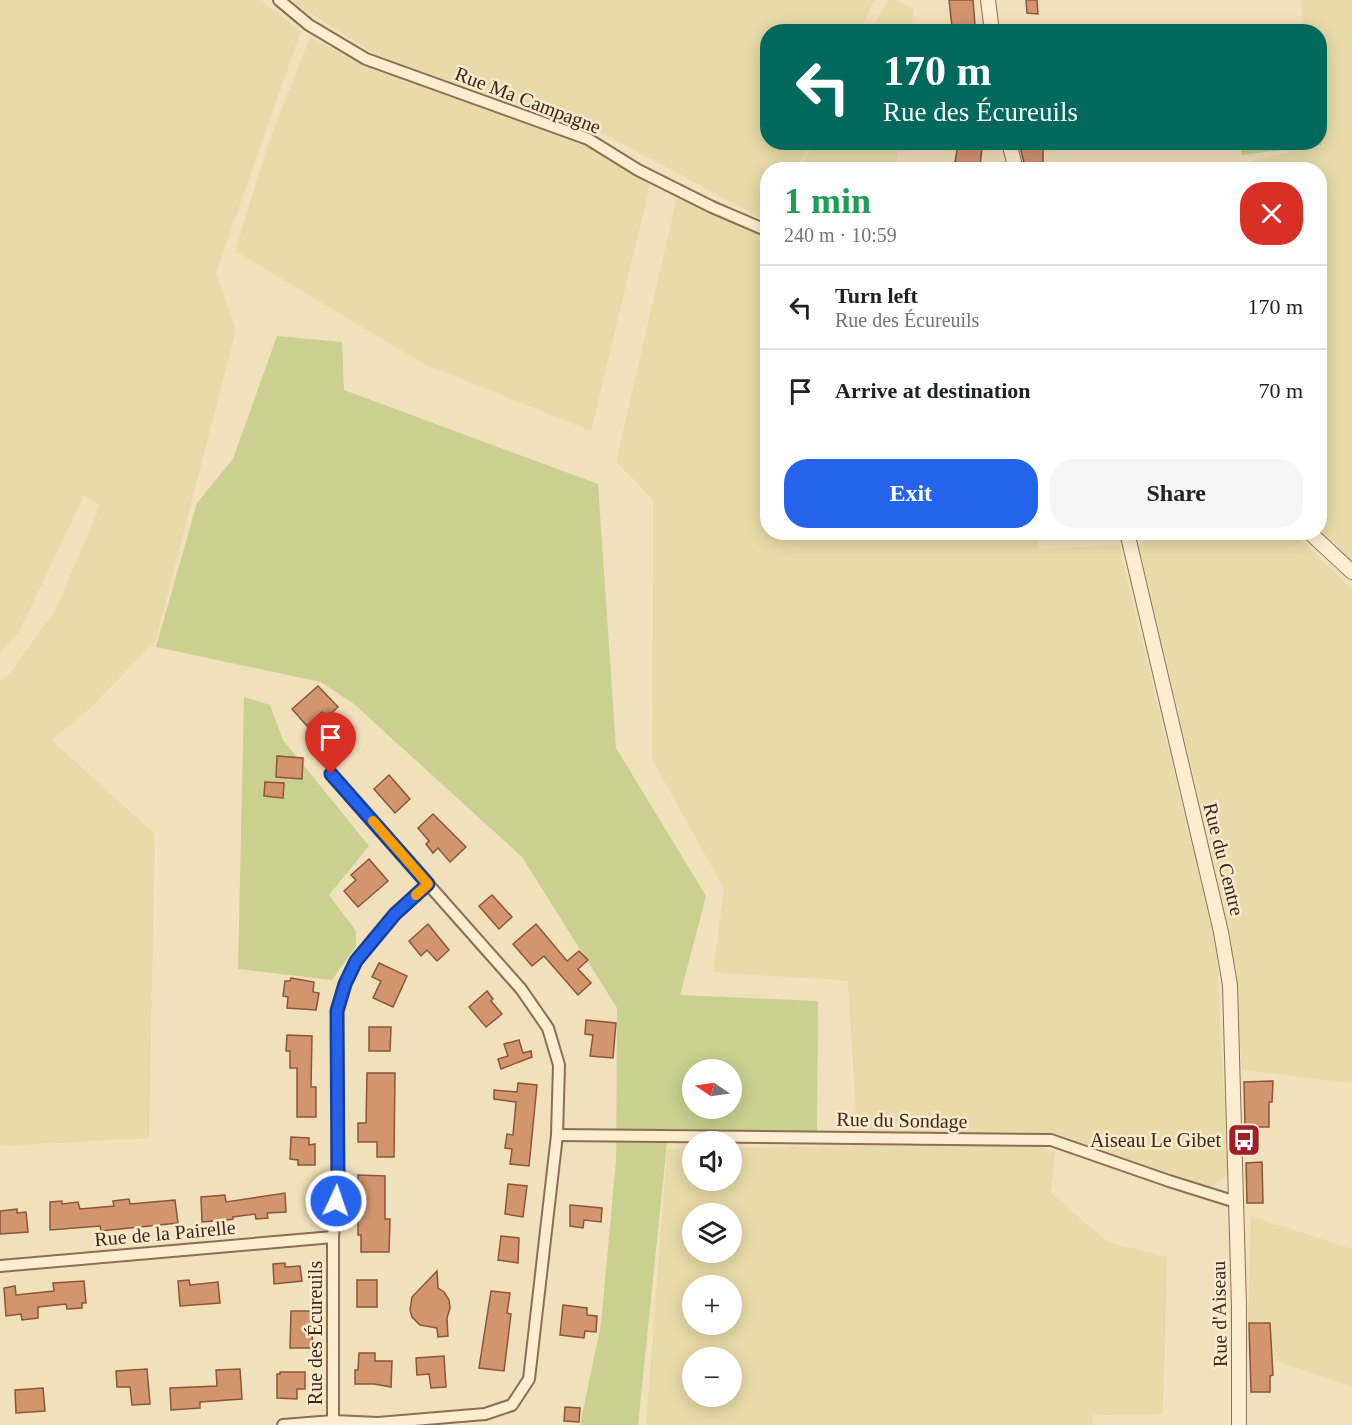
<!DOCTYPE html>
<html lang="en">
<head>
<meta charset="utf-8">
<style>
	:root { --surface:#fff; --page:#f6f6f6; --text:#202124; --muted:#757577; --line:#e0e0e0; --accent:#2563eb }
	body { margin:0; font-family:Georgia,serif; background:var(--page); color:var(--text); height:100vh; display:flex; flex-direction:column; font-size:22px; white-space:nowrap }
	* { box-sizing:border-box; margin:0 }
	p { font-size:20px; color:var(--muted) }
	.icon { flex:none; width:33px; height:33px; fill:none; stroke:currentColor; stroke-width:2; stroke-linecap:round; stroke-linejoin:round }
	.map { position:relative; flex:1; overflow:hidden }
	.drawer { position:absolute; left:760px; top:162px; width:567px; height:378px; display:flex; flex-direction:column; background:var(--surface); border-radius:24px; box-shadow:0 3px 15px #0003 }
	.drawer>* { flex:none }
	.top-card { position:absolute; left:760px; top:24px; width:567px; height:126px; border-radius:24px; box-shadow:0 3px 15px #0003; background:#00695c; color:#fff; overflow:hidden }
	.needle { width:39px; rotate:283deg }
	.tools { position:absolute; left:682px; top:1059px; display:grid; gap:12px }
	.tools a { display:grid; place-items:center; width:60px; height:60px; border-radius:50%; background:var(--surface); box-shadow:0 3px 15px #0003; font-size:30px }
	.pin { position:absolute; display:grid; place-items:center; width:51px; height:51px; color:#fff; margin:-62px -26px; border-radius:50% 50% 50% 0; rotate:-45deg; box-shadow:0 0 6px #0007 }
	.pin .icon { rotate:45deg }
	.me { position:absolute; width:66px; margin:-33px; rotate:3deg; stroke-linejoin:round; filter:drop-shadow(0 0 4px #0008) }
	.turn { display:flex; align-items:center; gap:21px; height:126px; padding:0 24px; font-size:27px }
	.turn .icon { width:78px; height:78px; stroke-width:2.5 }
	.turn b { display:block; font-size:42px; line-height:51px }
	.round { display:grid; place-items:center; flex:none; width:63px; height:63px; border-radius:24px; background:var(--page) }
	.head { display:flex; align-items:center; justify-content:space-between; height:102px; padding:0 24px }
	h1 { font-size:36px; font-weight:800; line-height:45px; color:#1e9e55 }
	.primary-button { display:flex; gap:12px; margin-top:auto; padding:12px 24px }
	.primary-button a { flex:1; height:69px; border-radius:24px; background:var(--accent); color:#fff; font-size:24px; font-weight:800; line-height:69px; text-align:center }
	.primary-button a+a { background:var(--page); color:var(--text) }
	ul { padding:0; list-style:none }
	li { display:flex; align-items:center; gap:18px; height:84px; padding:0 24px; border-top:2px solid var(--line) }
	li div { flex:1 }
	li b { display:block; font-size:22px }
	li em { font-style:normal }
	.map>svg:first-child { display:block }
	.farmland { fill:#e8dba9; fill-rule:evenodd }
	.green { fill:#cad08f; fill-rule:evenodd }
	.building { fill:#d3956e; stroke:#8b5638; stroke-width:1.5 }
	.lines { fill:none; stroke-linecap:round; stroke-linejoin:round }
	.minor-casing { stroke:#8a6f54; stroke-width:14 }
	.tertiary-casing { stroke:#8a6f54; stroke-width:16 }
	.minor { stroke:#fcedd0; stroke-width:10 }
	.tertiary { stroke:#fcedd0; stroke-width:14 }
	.route-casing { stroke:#184099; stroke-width:15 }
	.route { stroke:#2563eb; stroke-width:10 }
	.slow { stroke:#f59e0b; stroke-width:10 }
	.labels { text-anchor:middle; stroke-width:5; stroke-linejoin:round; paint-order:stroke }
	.street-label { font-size:20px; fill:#38281a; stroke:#f8eacc }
	.poi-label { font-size:20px; fill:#38281a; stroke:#f8eacc; text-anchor:end }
</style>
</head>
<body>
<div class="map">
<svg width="1352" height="1425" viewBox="0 0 1352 1425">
	<rect width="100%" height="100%" fill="#f1e0bc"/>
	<!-- farmland -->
	<g class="farmland">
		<path d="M0,0H261L301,31L216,273L236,330L156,640L92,707L51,740L155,834L149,1138L0,1146V680L9,674L55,611L100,505L84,496L19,632L0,652Z"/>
		<path d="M293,0H874L861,31L768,32V142L810,143L797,169L768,170V222L606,135L390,64L294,3Z"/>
		<path d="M888,0H893L914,8L911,31H871Z"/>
		<path d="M1300,0H1352V560L1320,531V170L1255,169L1252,160L1324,146L1320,123V32L1305,31Z"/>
		<path d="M310,37L366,66L583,144L651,181L591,431L424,364L235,251L269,141Z"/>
		<path d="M814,142L898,143L896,164L943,169H800Z"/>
		<path d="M677,197L768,236V532H1034L1039,549L1119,545L1217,951L1228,1175L1211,1187L1051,1133L857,1134L848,981L713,972L724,889L652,759L653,500L616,462Z"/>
		<path d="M1156,533H1293L1352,589V1083L1242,1070L1230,929L1139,545Z"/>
		<path d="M1029,1143L1055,1152L1051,1193L1108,1242L1167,1257L1163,1414L1092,1415L1093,1425H646L667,1149L693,1148V1180H732V1148ZM693,1214H732V1252H693ZM693,1286H732V1324H693ZM693,1358H732V1396H693Z"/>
		<path d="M1251,1216L1352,1249V1387L1247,1351Z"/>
	</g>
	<!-- green -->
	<g class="green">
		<path d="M1320,136L1322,145L1242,155L1239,143L1320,142Z"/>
		<path d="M277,336L342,342L344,390L598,484L616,748L706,896L680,995L818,1001L817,1133H668L638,1425H580L601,1324L616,1161L617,1008L522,857L354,704L321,682L156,647L197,503L233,459ZM693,1070H732V1108H693Z"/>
		<path d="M244,697L270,705L283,740L369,846L329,895L356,931V946L332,980L238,969Z"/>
	</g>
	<!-- building -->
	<g class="building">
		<path d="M949,0H973L975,25L952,27Z"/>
		<path d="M1026,0H1037L1038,14L1027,13Z"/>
		<path d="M1019,142H1043V170H1035L1034,165L1025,167Z"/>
		<path d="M958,144L982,148L980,166L955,162Z"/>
		<path d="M318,686L338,707L327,717L322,712L307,726L292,709Z"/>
		<path d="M277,756L303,758L302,779L276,777Z"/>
		<path d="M389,775L410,799L395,813L374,789Z"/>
		<path d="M265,782L284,783L283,798L264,796Z"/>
		<path d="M433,814L466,847L450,862L438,848L433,853L426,844L429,841L418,828Z"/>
		<path d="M369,859L388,881L358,907L344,891L356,880L351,875Z"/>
		<path d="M492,895L512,917L499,929L479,906Z"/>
		<path d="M428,924L449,950L437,961L427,950L421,956L409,941Z"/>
		<path d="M536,924L567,961L579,951L588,960L578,969L591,983L578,995L544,956L532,966L513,944Z"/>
		<path d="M379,963L407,976L393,1007L373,998L381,981L372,977Z"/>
		<path d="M291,978L314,982L313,992L319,993L316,1010L287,1008L288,997L283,996L285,981H290Z"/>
		<path d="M487,991L493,999L491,1001L502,1014L486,1027L469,1007Z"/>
		<path d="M586,1020L616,1023L613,1058L590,1056L593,1035L585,1034Z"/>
		<path d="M369,1027H391L390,1051H369Z"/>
		<path d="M287,1035L312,1036L311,1087H316V1117H297V1068H290V1051H286Z"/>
		<path d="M519,1040L523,1053L531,1051L532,1057L501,1069L498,1059L508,1056L504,1044Z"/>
		<path d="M367,1073H395L394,1157H377V1142H358V1123H366Z"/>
		<path d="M1273,1081L1272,1102H1269V1127H1245L1244,1082Z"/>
		<path d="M518,1083L537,1085L529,1166L510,1164L512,1149L505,1148L507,1134L513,1135L516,1102L494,1099V1090L517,1092Z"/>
		<path d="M291,1137L309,1138V1145L315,1144V1165H298V1160L290,1159Z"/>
		<path d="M1262,1162L1263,1203H1247L1246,1163Z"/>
		<path d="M358,1175L385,1176V1219H390L389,1252H361V1235H358Z"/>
		<path d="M508,1184L527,1186L523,1217L505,1214Z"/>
		<path d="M285,1193L286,1212L267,1213L268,1218L256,1219L255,1214L233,1217V1219L227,1220L202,1222L201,1197L225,1195L226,1202Z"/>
		<path d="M129,1199L130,1204L175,1200L178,1223L101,1231L100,1226L50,1230V1202L62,1201V1204L78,1202L80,1209L114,1206L113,1201Z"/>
		<path d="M570,1205L602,1208L601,1222L584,1220L583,1228L570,1226Z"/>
		<path d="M17,1209V1213L26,1212L28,1232L0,1234V1211Z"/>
		<path d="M501,1236L519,1238L518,1263L498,1260Z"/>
		<path d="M285,1263V1267L300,1266L302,1281L274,1284L273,1264Z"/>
		<path d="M437,1271L438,1288L444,1292L449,1300L450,1308L447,1318L448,1336L438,1337L437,1328L420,1325L412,1317L410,1310L412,1297Z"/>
		<path d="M189,1280L190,1285L218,1282L220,1303L180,1306L178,1281Z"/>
		<rect x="357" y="1280" width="20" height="27"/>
		<path d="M84,1281L86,1303H82V1308L67,1309L66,1304L38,1307V1318L22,1320L21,1314L6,1316L4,1288L15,1286L16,1295L54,1291L53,1283Z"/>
		<path d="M491,1291L510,1293L507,1313L511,1314L504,1371L479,1368Z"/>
		<path d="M563,1305L587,1308V1315L597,1316L596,1332L585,1331L584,1338L560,1335Z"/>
		<path d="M291,1311H313L312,1348H290Z"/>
		<path d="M1249,1323H1270L1273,1375L1270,1376V1392H1251Z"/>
		<path d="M359,1353H375V1361H392L391,1387L374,1384H355V1370H358Z"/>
		<path d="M444,1356L446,1387L431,1388L429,1374L417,1375L416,1358Z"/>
		<path d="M147,1369L150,1404L132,1405L130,1387H117L116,1371Z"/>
		<path d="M240,1369L242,1399L200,1402V1408L171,1410L170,1388L217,1386L216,1370Z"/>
		<path d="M280,1372H305V1389H297V1399L277,1398V1374H280Z"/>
		<path d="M43,1388L45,1411L16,1413L15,1390Z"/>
		<path d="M565,1407L580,1408L579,1422L564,1421Z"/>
	</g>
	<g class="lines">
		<!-- minor casing -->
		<g class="minor-casing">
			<g id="minor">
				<path d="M279,0L309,25L366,59L588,139L638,170L712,207L768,231"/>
				<path d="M331,774L428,884"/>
				<path d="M557,1135L1051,1140L1169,1181L1236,1202"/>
				<path d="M0,1266L333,1237"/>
				<path d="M283,1425L333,1421L378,1423L485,1414L512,1405L529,1379L557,1135L559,1065L548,1028L521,989L428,884L395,914L356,961L345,984L337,1011L338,1183L333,1237V1421"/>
			</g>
		</g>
		<!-- tertiary casing -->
		<g class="tertiary-casing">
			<g id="tertiary">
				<path d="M988,0L992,32"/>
				<path d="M1009,142L1016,170"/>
				<path d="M1127,532L1221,932L1230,985L1239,1307V1425"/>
				<path d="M1309,532L1352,572"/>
			</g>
		</g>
		<!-- minor -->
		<use href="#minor" class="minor"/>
		<!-- tertiary -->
		<use href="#tertiary" class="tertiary"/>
	</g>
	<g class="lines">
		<!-- route casing -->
		<g class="route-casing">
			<path id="route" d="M331,774L428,884L395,914L356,961L345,984L337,1011L338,1183L336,1201"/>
		</g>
		<!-- route -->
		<use href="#route" class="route"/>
		<!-- slow -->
		<path class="slow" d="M373,821L428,884L416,895"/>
	</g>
	<!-- icons -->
	<defs>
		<g id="bus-square" transform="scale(1.725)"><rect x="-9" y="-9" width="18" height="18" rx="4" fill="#9e1f24" stroke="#f8eacc"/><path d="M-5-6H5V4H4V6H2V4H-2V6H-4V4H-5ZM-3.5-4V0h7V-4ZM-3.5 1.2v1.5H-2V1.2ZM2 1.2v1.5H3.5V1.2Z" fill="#fff"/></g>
	</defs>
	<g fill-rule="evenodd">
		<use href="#bus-square" x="1244" y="1140"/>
	</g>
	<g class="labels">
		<!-- street labels -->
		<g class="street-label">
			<text transform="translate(528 100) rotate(21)" y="7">Rue Ma Campagne</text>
			<text transform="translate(1224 859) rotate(76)" y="7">Rue du Centre</text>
			<text transform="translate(902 1120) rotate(1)" y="7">Rue du Sondage</text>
			<text transform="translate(165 1233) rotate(-5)" y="7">Rue de la Pairelle</text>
			<text transform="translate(1219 1314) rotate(-91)" y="7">Rue d'Aiseau</text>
			<text transform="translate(315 1333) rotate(-90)" y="7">Rue des Écureuils</text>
		</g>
		<!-- poi labels -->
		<g class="poi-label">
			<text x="1221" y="1147">Aiseau Le Gibet</text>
		</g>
	</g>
</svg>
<div class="tools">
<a><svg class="needle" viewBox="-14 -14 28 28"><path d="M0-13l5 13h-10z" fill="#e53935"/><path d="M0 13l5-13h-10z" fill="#757577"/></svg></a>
<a><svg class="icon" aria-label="sound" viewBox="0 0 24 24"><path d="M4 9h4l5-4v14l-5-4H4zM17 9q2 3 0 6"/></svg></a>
<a><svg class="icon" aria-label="layers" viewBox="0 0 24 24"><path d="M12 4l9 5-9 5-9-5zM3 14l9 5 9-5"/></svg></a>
<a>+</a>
<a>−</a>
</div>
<div class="pin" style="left:331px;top:774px;background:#d93025"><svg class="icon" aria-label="arrive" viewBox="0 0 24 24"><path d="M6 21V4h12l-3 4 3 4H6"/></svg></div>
<svg class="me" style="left:336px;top:1201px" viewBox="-20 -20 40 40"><circle r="17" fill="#2563eb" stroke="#fff" stroke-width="3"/><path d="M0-11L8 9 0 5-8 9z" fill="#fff"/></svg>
<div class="top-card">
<div class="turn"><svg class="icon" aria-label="left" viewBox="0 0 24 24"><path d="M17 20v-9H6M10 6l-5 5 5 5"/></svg><div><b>170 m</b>Rue des Écureuils</div></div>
</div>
<section class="drawer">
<div class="head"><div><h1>1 min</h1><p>240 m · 10:59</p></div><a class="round" style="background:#d93025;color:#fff"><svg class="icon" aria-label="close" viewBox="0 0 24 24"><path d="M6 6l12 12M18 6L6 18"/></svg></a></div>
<ul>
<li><svg class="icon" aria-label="left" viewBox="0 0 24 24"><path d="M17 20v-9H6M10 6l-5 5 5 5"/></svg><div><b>Turn left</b><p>Rue des Écureuils</p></div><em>170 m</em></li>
<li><svg class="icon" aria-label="arrive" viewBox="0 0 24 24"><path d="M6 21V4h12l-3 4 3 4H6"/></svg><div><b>Arrive at destination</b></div><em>70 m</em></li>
</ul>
<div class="primary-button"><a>Exit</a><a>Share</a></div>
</section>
</div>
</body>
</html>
